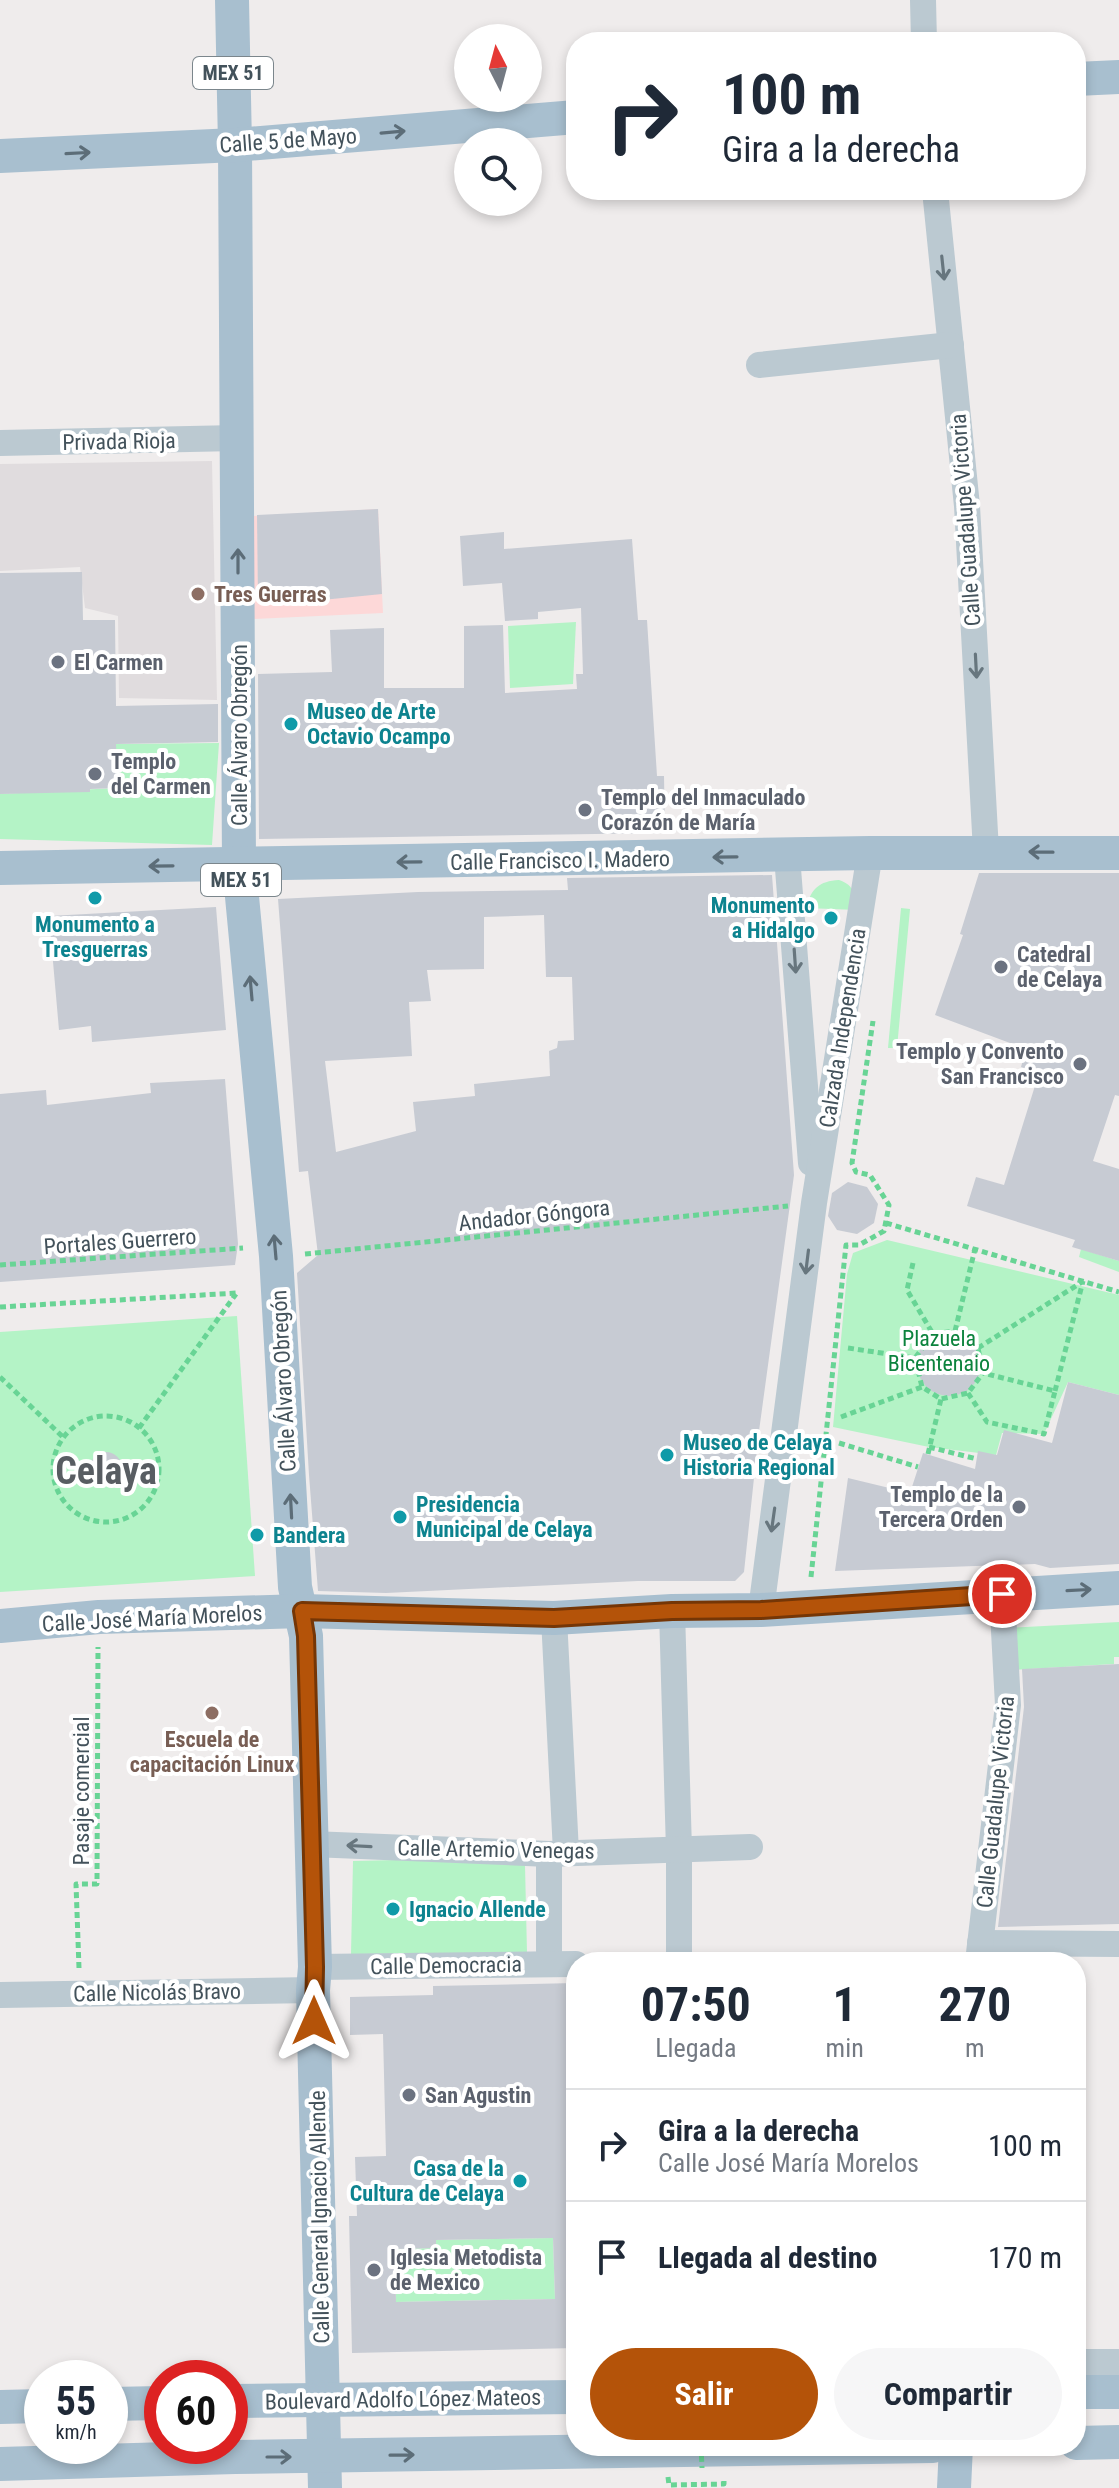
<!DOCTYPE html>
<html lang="es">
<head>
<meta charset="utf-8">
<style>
	:root { --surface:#fff; --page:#f6f6f7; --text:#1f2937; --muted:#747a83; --line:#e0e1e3; --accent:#b45309 }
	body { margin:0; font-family:"Roboto Condensed",sans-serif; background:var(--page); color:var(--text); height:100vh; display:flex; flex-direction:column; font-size:30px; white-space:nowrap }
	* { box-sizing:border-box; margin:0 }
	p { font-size:26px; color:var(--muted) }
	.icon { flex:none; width:44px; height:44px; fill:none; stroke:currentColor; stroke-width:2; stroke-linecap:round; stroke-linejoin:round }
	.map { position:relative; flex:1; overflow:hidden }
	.sheet { position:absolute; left:566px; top:1952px; width:520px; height:504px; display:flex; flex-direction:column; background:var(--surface); border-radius:32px; box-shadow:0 4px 12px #0003 }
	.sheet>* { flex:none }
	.top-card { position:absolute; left:566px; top:32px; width:520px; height:168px; border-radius:32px; box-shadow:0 4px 12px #0003; background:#fff; color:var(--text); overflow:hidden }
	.needle { width:52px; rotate:354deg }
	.controls { position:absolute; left:454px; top:24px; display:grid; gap:16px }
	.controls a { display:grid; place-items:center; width:88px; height:88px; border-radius:50%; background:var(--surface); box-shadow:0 4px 12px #0003; font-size:40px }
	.speed { position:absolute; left:24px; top:2360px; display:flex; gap:16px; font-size:40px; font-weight:700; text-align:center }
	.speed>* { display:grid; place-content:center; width:104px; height:104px; border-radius:50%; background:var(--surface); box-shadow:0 4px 12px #0003; line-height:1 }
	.speed small { font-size:20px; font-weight:400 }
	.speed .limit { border:12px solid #d22; background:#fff; color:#111 }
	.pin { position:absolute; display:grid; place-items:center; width:68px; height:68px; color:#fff; margin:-34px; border:4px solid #fff; border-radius:50%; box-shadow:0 2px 8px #0007 }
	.me { position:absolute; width:88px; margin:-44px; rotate:0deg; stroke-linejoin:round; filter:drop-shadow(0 0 6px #0008) }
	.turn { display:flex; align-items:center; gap:28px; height:168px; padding:0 24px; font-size:36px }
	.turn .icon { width:104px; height:104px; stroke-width:2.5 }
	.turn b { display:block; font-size:56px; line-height:68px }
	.eta { display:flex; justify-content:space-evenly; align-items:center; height:136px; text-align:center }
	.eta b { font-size:48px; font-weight:700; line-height:56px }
	.primary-button { display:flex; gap:16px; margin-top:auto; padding:16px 24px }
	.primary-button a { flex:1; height:92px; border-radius:48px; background:var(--accent); color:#fff; font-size:32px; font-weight:700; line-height:92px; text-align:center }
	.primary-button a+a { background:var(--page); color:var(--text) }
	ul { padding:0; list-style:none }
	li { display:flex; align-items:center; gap:24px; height:112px; padding:0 24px; border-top:2px solid var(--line) }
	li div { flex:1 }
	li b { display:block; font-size:30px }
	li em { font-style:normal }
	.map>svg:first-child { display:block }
	.education { fill:#e0dcde }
	.medical { fill:#fdd8d8 }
	.green { fill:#b4f3c6 }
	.building { fill:#c7cbd3; fill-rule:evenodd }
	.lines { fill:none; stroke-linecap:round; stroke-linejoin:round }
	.path { stroke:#68d495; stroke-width:5; stroke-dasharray:6 4; stroke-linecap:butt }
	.minor { stroke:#bbc9d1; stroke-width:26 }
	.major { stroke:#a8bfcf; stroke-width:34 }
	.path-bridge { stroke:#68d495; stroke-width:5; stroke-dasharray:6 4; stroke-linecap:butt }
	.oneway { stroke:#5c6d78 }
	.oneway2 { stroke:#67767e }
	.route-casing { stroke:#753606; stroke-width:20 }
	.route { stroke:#b45309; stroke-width:14 }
	.education-dot { fill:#8d6e63; stroke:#fff; stroke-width:3 }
	.worship-dot { fill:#6b7280; stroke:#fff; stroke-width:3 }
	.culture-dot { fill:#0f9aa8; stroke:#fff; stroke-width:3 }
	.labels { text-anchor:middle; stroke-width:8; stroke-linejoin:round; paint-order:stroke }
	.shield { fill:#fff; stroke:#7b868c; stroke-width:2 }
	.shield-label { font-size:20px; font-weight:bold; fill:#43525b }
	.street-label { font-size:22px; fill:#43525b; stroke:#fff }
	.education-label { font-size:22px; font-weight:bold; fill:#785e54; stroke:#fff; text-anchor:start }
	.worship-label { font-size:22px; font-weight:bold; fill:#5b616d; stroke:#fff; text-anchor:start }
	.culture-label { font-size:22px; font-weight:bold; fill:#0d838f; stroke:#fff; text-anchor:start }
	.park-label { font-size:22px; fill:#0c833d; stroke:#fff }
	.town-label { font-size:38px; font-weight:bold; fill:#585d62; stroke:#fff }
</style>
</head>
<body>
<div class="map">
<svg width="1119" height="2488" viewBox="0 0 1119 2488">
	<rect width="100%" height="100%" fill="#efecec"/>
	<!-- education -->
	<path class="education" d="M212,461L217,700L119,698L118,616L85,608L80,567L0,571V464Z"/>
	<!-- medical -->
	<path class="medical" d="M378,509L383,613L253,619V516Z"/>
	<!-- green -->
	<g class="green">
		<path d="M576,622L573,684L510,688L508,626Z"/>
		<path d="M219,743L212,845L0,839V794L116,788V744Z"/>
		<path d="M839,880C855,885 855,896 857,910L806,908C811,889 819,881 839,880Z"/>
		<path d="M901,908L910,909L897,1048H888Z"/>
		<path d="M887,1240L1119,1295V1395L1068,1382L1044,1434L1002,1433L996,1455L929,1447L833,1427L847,1274L853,1253Z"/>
		<path d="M1081,1249L1119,1261V1272L1079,1257Z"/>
		<path d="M237,1316L255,1576L0,1592V1332Z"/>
		<path d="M1119,1622V1657H1114V1664L1012,1670L1009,1628Z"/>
		<path d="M396,1860L525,1865L527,1953L351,1954L353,1861Z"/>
		<path d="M553,2238L555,2299L396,2302L395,2249L436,2248V2240Z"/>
	</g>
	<!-- building -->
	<g class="building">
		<path d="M378,509L382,594L322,600H258L257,515Z"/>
		<path d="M504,532V549L632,539L638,620H647L657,776H664L665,833L259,839L258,674L332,672L330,630L384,628V688H464V626L503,625L505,693L577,689L576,674H583L581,608L538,612V619L505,621L502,583L463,586L460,536Z"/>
		<path d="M82,572L83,620H115L116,706L218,704V742L116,744L117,788L90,789V792L0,794V573Z"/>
		<path d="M979,873H1119V1096L1115,1095L1093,1161L1119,1169V1261L1072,1247L1075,1240L967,1206L976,1177L1004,1185L1039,1073L1021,1067L1026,1049L935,1015L963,935L960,934Z"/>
		<path d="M772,875L794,1175L759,1431L744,1572L735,1581H638L386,1593L318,1591L309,1475L297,1273L318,1255L308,1171L299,1172L278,899L418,892L568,890L567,878ZM544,915L546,977H572L574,1040L558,1041L557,1048L549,1051L550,1076L474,1084L475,1096L413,1102L416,1131L336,1152L325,1061L412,1056L409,1002L431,1001L427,970L484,969V917Z"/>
		<path d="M216,907L226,1030L92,1042L91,1026L59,1030L49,916Z"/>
		<path d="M225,1079L238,1244L235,1265L0,1282V1094L46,1090L47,1105L151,1093L150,1083Z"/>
		<path d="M848,1182L867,1187L878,1204L874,1223L857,1234L837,1230L828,1216L832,1193Z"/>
		<circle cx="949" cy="1364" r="32"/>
		<path d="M1068,1382L1119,1395V1564L1050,1568L1035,1564L835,1571L848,1478L910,1493L923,1453L975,1469L978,1451L997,1455L1004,1430L1052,1443Z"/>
		<circle cx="106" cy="1468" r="16"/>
		<path d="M1119,1664V1924L998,1927L1024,1707L1022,1669Z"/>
		<path d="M576,1983V2348L352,2353L349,2216H357L355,2157L386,2156L383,2034L350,2035V1997L433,1995V1986ZM553,2238L555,2299L396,2302L395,2249L436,2248V2240Z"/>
	</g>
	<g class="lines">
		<!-- path -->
		<g class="path">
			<path d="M886,1223L1119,1292"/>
			<path d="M305,1254L788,1206"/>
			<path d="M913,1263L907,1290L933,1334"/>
			<path d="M0,1265L243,1248"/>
			<path d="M0,1307L237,1293"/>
			<path d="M955,1331L978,1348L983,1373L968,1393L941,1399L922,1387L915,1358L933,1334Z"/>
			<path d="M955,1331L975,1249"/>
			<path d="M848,1348L915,1358"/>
			<path d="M978,1348L1082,1282"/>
			<path d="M0,1377L64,1438"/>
			<path d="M1055,1391L1083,1281"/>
			<path d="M968,1393L987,1422L1044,1434L1055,1391L983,1373"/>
			<circle cx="106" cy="1469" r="53"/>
			<path d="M841,1417L922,1387"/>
			<path d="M139,1428L236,1294"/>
			<path d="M839,1443L918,1467"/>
			<path d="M929,1447L977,1459"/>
			<path d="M928,1454L941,1399"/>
			<path d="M811,1577L846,1245H859L884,1231L889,1205L870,1175L856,1172L852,1163L873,1021"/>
			<path d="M79,1968L76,1884H97L98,1647"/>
			<path d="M668,2477L669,2485L724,2484V2478"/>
		</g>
		<!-- minor -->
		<g class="minor">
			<path d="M923,0L924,42"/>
			<path d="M935,190L967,506L986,851"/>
			<path d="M759,365L951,345"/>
			<path d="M0,443L237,438"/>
			<path d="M787,856L811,1163"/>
			<path d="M761,1610L814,1203L870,853"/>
			<path d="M672,1611L679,1850V1962"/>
			<path d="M554,1618L566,1852"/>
			<path d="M312,1844L549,1854L750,1847"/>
			<path d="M980,1943L1119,1944"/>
			<path d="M978,1962L1008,1705L1002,1594"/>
			<path d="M549,1963V1854"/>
			<path d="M315,1967L576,1964"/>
			<path d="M0,1995L313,1990"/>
			<path d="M1076,2362H1119"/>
		</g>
		<!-- major -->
		<g class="major">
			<path d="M232,0L235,145L239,865L276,1256L295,1587L306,1636L315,1967L313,1990L325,2488"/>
			<path d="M1076,79L1119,77"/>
			<path d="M0,156L235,145L576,117"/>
			<path d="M0,868L870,853H1119"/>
			<path d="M0,1626L99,1617L302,1611L554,1618L672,1611L761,1610L1119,1588"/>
			<path d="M1076,2392H1119"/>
			<path d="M230,2401L576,2397"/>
			<path d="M110,2404L162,2403"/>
			<path d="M0,2407L42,2406"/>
			<path d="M1076,2443L1119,2442"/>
			<path d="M0,2464L235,2457L933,2446"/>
			<path d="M954,2488L956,2446"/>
		</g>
		<!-- path-bridge -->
		<path class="path-bridge" d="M701,2446L702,2468"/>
	</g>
	<!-- one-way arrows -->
	<defs><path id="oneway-shaft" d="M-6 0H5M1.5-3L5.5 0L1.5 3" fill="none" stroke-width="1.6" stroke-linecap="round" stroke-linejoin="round" transform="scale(2)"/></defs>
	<g class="oneway">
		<use href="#oneway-shaft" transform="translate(393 132) rotate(-5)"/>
		<use href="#oneway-shaft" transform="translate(78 153) rotate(-3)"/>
		<use href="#oneway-shaft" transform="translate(238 561) rotate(-90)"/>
		<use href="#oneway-shaft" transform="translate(1041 852) rotate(-179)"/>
		<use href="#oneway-shaft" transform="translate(725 857) rotate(179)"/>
		<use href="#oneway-shaft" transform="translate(409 862) rotate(179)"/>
		<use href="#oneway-shaft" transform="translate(161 866) rotate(179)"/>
		<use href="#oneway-shaft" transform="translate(251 988) rotate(-95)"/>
		<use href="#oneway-shaft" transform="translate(275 1247) rotate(-95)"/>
		<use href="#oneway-shaft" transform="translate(291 1506) rotate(-93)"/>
		<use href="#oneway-shaft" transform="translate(1079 1590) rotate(-3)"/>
		<use href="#oneway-shaft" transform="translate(402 2455) rotate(-1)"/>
		<use href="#oneway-shaft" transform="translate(279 2457)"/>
	</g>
	<g class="oneway2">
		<use href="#oneway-shaft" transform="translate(943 268) rotate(84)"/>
		<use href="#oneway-shaft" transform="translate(976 666) rotate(87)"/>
		<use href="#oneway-shaft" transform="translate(795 961) rotate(86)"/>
		<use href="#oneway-shaft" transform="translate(807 1262) rotate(97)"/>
		<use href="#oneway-shaft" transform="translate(773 1520) rotate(98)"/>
		<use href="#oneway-shaft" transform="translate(359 1846) rotate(-177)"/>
	</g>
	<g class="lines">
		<!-- route casing -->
		<g class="route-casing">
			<path id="route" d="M314,2021L315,1967L306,1636L302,1611L554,1618L672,1611L761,1610L1002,1594"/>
		</g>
		<!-- route -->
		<use href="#route" class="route"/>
	</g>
	<!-- markers -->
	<g class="education-dot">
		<circle cx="198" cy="594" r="8"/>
		<circle cx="212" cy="1713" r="8"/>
	</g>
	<g class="worship-dot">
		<circle cx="58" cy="662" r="8"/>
		<circle cx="95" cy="774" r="8"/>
		<circle cx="585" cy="810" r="8"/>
		<circle cx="1001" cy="967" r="8"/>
		<circle cx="1080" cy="1064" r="8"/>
		<circle cx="1019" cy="1507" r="8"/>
		<circle cx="409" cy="2095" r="8"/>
		<circle cx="374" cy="2270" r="8"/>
	</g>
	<g class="culture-dot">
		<circle cx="291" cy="724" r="8"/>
		<circle cx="95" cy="898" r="8"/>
		<circle cx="831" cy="918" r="8"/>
		<circle cx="667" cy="1455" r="8"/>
		<circle cx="400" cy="1517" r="8"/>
		<circle cx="257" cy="1535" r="8"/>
		<circle cx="393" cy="1909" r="8"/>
		<circle cx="520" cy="2181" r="8"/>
	</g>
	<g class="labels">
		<!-- shield labels -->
		<g class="shield">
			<rect x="193" y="57" width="80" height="32" rx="6"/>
			<rect x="201" y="864" width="80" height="32" rx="6"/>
		</g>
		<g class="shield-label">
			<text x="233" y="80">MEX 51</text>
			<text x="241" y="887">MEX 51</text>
		</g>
		<!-- street labels -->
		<g class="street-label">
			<text transform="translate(288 140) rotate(-4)" y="8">Calle 5 de Mayo</text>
			<text transform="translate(119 441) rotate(-1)" y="8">Privada Rioja</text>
			<text transform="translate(965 520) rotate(-94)" y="8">Calle Guadalupe Victoria</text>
			<text transform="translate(239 735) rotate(-90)" y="8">Calle Álvaro Obregón</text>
			<text transform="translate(560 860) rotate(-1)" y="8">Calle Francisco I. Madero</text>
			<text transform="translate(842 1028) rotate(-81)" y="8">Calzada Independencia</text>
			<text transform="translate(534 1215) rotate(-6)" y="8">Andador Góngora</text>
			<text transform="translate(120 1241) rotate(-4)" y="8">Portales Guerrero</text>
			<text transform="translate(283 1381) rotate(-93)" y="8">Calle Álvaro Obregón</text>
			<text transform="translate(152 1618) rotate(-3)" y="8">Calle José María Morelos</text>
			<text transform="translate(81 1791) rotate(-90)" y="8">Pasaje comercial</text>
			<text transform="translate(995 1802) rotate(-84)" y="8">Calle Guadalupe Victoria</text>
			<text transform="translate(496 1849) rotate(1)" y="8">Calle Artemio Venegas</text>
			<text transform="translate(446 1965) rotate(-1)" y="8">Calle Democracia</text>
			<text transform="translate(157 1992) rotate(-1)" y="8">Calle Nicolás Bravo</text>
			<text transform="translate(319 2217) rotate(-91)" y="8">Calle General Ignacio Allende</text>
			<text transform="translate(403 2399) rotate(-1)" y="8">Boulevard Adolfo López Mateos</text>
		</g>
		<!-- education labels -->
		<g class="education-label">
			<text x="214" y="602">Tres Guerras</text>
			<text x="212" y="1747" text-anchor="middle">Escuela de<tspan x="212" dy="25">capacitación Linux</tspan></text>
		</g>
		<!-- worship labels -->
		<g class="worship-label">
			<text x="74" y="670">El Carmen</text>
			<text x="111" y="769">Templo<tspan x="111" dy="25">del Carmen</tspan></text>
			<text x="601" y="805">Templo del Inmaculado<tspan x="601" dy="25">Corazón de María</tspan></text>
			<text x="1017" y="962">Catedral<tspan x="1017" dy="25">de Celaya</tspan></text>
			<text x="1064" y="1059" text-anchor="end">Templo y Convento<tspan x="1064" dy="25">San Francisco</tspan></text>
			<text x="1003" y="1502" text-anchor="end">Templo de la<tspan x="1003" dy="25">Tercera Orden</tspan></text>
			<text x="425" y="2103">San Agustin</text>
			<text x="390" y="2265">Iglesia Metodista<tspan x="390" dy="25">de Mexico</tspan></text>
		</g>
		<!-- culture labels -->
		<g class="culture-label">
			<text x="307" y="719">Museo de Arte<tspan x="307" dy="25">Octavio Ocampo</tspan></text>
			<text x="815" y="913" text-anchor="end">Monumento<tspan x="815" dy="25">a Hidalgo</tspan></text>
			<text x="95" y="932" text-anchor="middle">Monumento a<tspan x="95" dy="25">Tresguerras</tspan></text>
			<text x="683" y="1450">Museo de Celaya<tspan x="683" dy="25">Historia Regional</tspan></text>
			<text x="416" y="1512">Presidencia<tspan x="416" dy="25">Municipal de Celaya</tspan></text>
			<text x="273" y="1543">Bandera</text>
			<text x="409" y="1917">Ignacio Allende</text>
			<text x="504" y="2176" text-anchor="end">Casa de la<tspan x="504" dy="25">Cultura de Celaya</tspan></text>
		</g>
		<!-- park labels -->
		<g class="park-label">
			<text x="939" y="1346">Plazuela<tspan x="939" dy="25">Bicentenaio</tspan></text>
		</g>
		<!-- town labels -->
		<g class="town-label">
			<text x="106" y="1484">Celaya</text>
		</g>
	</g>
</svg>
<div class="controls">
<a><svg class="needle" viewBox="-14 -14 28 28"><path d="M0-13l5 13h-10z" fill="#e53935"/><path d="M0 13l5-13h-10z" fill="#747a83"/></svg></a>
<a><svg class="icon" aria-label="search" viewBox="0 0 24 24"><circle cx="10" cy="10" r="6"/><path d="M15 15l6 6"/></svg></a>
</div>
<div class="speed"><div>55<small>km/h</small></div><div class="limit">60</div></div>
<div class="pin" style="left:1002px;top:1594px;background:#d93025"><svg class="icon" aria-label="arrive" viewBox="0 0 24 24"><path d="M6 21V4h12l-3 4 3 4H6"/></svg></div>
<svg class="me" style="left:314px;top:2021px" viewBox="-20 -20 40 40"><path d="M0-17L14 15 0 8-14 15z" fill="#b45309" stroke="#fff" stroke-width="4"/></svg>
<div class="top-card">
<div class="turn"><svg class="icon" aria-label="right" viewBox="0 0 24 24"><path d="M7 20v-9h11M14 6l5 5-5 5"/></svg><div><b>100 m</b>Gira a la derecha</div></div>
</div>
<section class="sheet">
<div class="eta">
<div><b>07:50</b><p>Llegada</p></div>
<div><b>1</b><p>min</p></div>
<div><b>270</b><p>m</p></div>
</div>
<ul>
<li><svg class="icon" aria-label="right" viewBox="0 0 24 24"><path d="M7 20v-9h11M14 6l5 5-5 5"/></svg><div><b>Gira a la derecha</b><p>Calle José María Morelos</p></div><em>100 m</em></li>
<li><svg class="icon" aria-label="arrive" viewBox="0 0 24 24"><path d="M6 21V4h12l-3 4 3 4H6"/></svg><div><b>Llegada al destino</b></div><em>170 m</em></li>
</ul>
<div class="primary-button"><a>Salir</a><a>Compartir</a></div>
</section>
</div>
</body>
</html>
